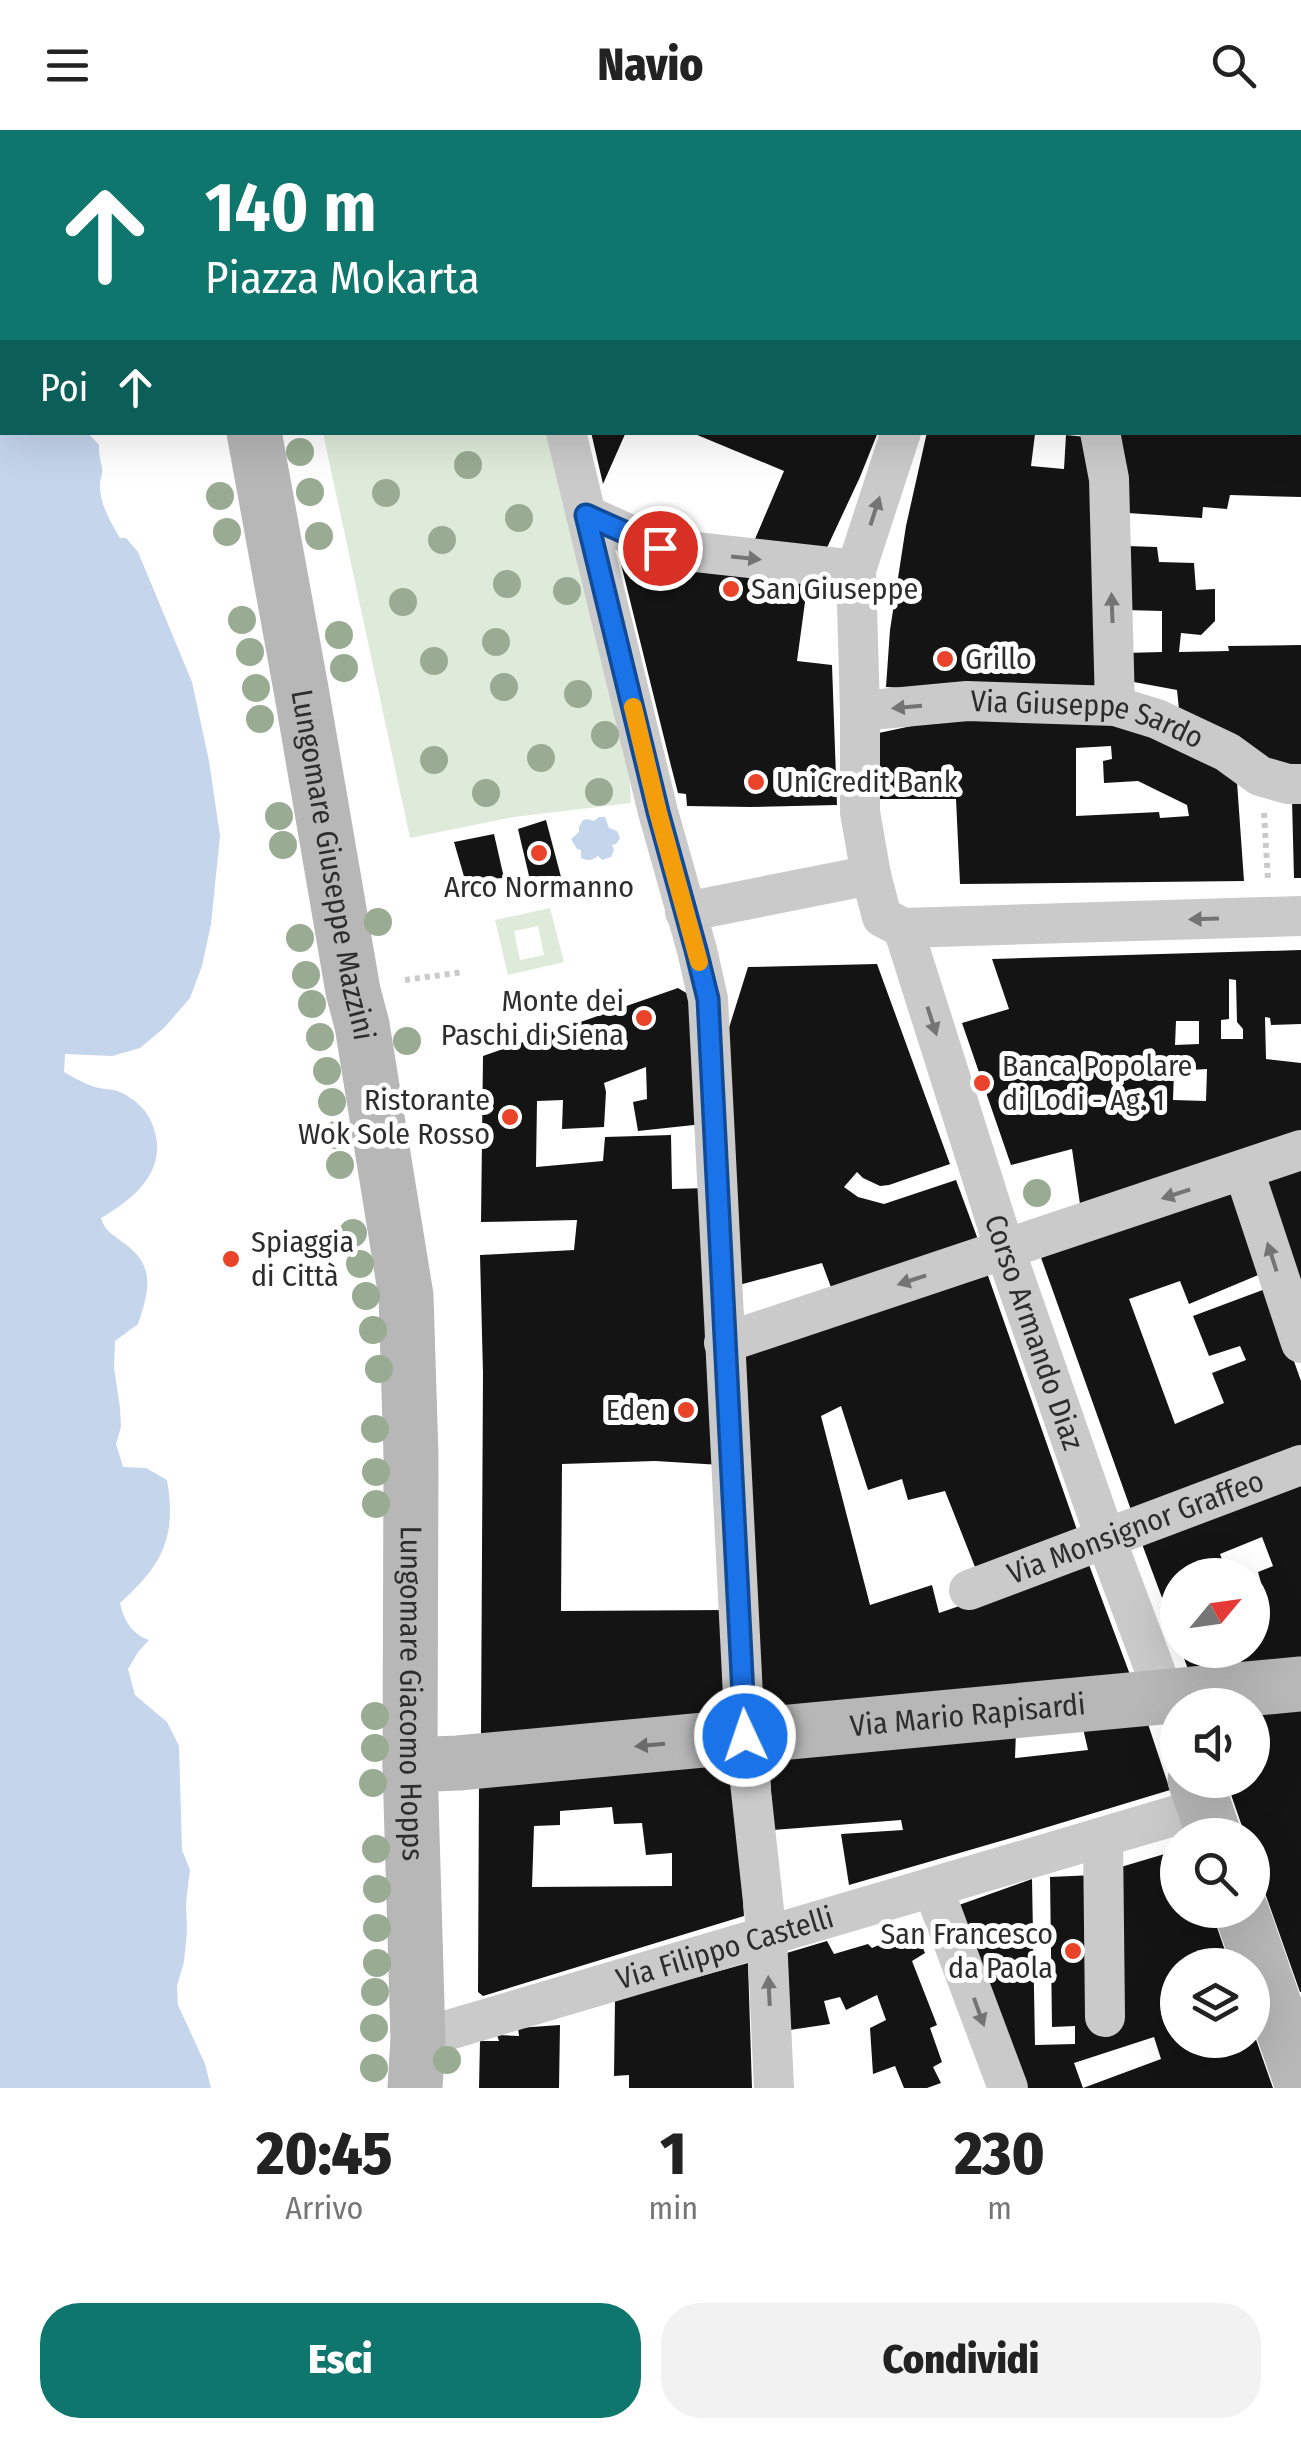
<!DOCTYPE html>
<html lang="it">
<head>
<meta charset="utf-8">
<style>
	:root { --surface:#fff; --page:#f2f2f2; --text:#222; --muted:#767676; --accent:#0f766e }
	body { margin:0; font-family:"Fira Sans Condensed",sans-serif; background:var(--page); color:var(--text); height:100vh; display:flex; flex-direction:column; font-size:38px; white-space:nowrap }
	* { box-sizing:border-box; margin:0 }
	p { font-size:32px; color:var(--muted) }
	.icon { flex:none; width:55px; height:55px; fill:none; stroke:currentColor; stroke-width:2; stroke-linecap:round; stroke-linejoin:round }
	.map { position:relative; height:1958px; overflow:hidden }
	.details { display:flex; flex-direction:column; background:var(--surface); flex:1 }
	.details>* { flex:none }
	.top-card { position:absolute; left:0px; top:0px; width:1302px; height:305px; box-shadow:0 10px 40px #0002; background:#0f766e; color:#fff; overflow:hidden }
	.needle { width:65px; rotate:61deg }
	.tools { position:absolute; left:1160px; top:1428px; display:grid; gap:20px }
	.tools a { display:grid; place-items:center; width:110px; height:110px; border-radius:50%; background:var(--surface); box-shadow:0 10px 40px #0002; font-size:50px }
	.pin { position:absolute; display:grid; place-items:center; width:85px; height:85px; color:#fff; margin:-42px; border:5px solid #fff; border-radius:50%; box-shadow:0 2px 10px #0007 }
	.me { position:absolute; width:110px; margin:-55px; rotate:357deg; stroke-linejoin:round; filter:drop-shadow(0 0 8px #0008) }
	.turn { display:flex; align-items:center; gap:35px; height:210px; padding:0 40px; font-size:45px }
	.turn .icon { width:130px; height:130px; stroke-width:2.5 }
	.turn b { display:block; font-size:70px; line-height:85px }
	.then { display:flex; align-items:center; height:95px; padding:0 40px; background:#0003; gap:20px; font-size:38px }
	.eta { display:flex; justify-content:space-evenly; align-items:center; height:170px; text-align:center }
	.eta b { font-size:60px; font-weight:800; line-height:70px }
	.primary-button { display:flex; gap:20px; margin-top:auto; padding:20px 40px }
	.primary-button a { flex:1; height:115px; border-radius:40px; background:var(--accent); color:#fff; font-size:40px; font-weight:800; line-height:115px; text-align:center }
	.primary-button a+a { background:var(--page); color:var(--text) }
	header { display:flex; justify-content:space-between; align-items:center; height:130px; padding:0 40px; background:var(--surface); font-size:45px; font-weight:800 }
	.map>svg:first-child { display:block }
	.green { fill:#dfebda; fill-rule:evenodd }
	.water { fill:#c5d5ec }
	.building { fill:#141414; fill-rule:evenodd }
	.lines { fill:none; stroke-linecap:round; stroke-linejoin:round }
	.path { stroke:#cacaca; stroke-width:6; stroke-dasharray:5 5; stroke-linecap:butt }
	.street { stroke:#cacaca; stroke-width:40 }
	.secondary { stroke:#b7b7b7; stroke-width:55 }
	.tree { fill:#99ac93 }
	.oneway { fill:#747474 }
	.oneway2 { fill:#6b6b6b }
	.route-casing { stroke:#114b97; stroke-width:25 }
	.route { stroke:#1a73e8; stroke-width:18 }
	.slow { stroke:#f59e0b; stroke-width:18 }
	.poi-dot { fill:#e9432a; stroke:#fff; stroke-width:4 }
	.labels { text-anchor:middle; stroke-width:10; stroke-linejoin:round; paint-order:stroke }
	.poi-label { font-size:30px; fill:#2d2d2d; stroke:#fff; text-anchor:start }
	.street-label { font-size:30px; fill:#2d2d2d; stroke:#fff }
</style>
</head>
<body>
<header><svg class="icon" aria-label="menu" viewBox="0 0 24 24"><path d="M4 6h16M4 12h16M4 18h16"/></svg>Navio<svg class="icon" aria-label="search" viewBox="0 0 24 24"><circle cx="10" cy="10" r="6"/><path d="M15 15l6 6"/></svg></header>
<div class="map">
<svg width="1301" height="1958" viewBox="0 0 1301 1958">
	<rect width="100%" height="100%" fill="#fff"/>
	<!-- green -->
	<g class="green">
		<path d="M323,303H547L629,641L631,673L514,687L410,708Z"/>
		<path d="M550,778L564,832L508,845L495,790ZM538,796L544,825L520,830L514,801Z"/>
	</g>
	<!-- water -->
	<g class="water">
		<path d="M0,0H35L36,2H2V302L88,303L99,315C99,326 100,328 102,338C103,346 100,347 100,354C99,373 111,393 120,408H126L138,422L192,552L209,631L220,706L211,794L202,836L190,868L164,898L140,918L112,926L65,924L64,942C73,947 83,953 92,956C102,960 113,958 122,963C136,970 148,981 153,996C169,1040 135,1068 101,1088C105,1101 111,1103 121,1111C156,1134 150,1159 138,1194L115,1211L114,1238L120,1278L121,1297L116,1314L123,1337L146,1338L167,1350C177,1408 162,1435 120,1473C124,1491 132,1504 149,1510L138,1522L128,1539L135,1565L167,1592L179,1616L182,1720L190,1740L186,1772L187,1801L184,1832L177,1856L178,1875L205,1934L211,1958H0Z"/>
		<path d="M599,687H605L609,698L617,701L620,708L616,714L612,715L614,720L611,727L602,730L598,726C592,731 588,731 581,728V720L577,719L571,709L579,702V697L583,690L588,689L594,691Z"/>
	</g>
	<!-- building -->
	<g class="building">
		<path d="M591,302H626L603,354Z"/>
		<path d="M690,302H878L860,347L825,422L752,416L784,341Z"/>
		<path d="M927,302L1035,304L1031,336L1064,339L1066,305L1097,308L1103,563L982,562L886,557L890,500L906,396Z"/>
		<path d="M1112,302H1301V367L1230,365L1227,379L1203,377L1202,388L1128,383L1127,336L1117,334Z"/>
		<path d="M1126,416L1157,417L1159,432L1194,433L1196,460L1215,459V491L1201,505L1181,503L1179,522L1229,521L1228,516L1301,515V637L1277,635L1180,589L1177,560L1123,550L1124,523L1162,522V481L1125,480Z"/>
		<path d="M619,426L808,450L797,531L832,535L837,675L750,677L687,676L686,664L678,663L671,636Z"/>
		<path d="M968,584L1139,589L1236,638L1244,751L960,754L956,669H878L874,604ZM1111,616L1112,629L1103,631L1104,653L1138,651L1187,675L1189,686L1160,688L1159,682L1076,686V618Z"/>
		<path d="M1292,670H1301V748H1294Z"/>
		<path d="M546,690L561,747L529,746L518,699Z"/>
		<path d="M494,704L504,748L465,750L454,712Z"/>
		<path d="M1301,820V894L1271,895L1270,888L1265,887L1266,929L1301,933V1003L1081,1081L1072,1019L1011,1035L962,893L1009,879L992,829ZM1229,849L1236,850L1237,892L1243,899V909H1221V890L1229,889ZM1176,891H1199V914L1175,915ZM1207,939L1206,971L1173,970L1174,941Z"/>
		<path d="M877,834L950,1034L889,1055L880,1056L863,1048L857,1042L844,1057L858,1067L884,1074L956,1050L980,1115L832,1160L822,1133L739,1155L728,901L748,837Z"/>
		<path d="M678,858L693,867L703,994L638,1001L633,972L647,969L646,937L604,953L606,962L604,997L562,999L563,970L537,971L536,1037L603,1031L605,1007L671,1005L672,1059L707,1058L721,1335L655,1331L562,1334L561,1481L727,1480L735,1587L481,1604L483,1243L480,1125L574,1120L577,1090L481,1092L483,926Z"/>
		<path d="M1301,1036V1160L1263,1049Z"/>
		<path d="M1233,1058L1263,1143L1189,1174L1180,1151L1129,1169L1175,1294L1224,1273L1212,1243L1246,1230L1240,1216L1209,1226L1193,1186L1268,1158L1301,1251V1318L1131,1380L1039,1122Z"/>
		<path d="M986,1140L1077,1400L977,1442L945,1361L908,1370L902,1349L868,1360L841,1276L821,1286L870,1475L932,1455L939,1483L1088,1432L1132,1550L758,1585L739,1228Z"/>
		<path d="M1301,1355V1532L1189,1542L1181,1520H1252V1480L1267,1474L1258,1442L1273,1436L1262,1407L1220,1424L1228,1445H1178L1177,1508L1142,1414Z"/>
		<path d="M1301,1575V1862H1300L1252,1726V1705H1245L1226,1650H1252V1579Z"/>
		<path d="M1146,1588L1170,1660L1018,1706L849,1755L841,1704L903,1700L901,1690L773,1700L769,1624L1016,1601L1015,1628L1088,1620L1082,1594Z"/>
		<path d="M735,1629L744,1786L483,1866L478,1862L479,1651ZM612,1677L614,1694L642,1693L646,1725L672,1723V1756L532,1757L534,1696L560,1695V1681Z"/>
		<path d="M1178,1720V1780H1211L1230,1835H1178V1910H1252L1253,1901L1273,1958H1083L1161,1929L1154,1907L1074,1933L1083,1958H1023L959,1775L1032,1749L1035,1915L1075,1914V1896L1052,1897L1050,1747L1094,1745Z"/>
		<path d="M915,1799L925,1823L912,1831L937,1895L930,1898L942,1932L933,1937L941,1953L927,1958H904L895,1936L873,1944L870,1898L886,1890L877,1865L846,1880L840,1867L824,1871L830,1894L783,1901L780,1825L827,1811L834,1824L868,1814L872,1818L894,1808L897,1815L910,1809L907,1803Z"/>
		<path d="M748,1833L752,1958H629V1945L614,1946L615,1870Z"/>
		<path d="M560,1895L559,1958H479L480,1911H499L497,1905L519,1906L518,1898Z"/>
	</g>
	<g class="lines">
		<!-- path -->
		<g class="path">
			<path d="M1264,683L1268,751"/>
			<path d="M405,850L463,842"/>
		</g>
		<!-- street -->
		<g class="street">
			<path d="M493,0V2"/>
			<path d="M923,2L924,0"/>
			<path d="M1300,253H1301"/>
			<path d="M566,302L658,682L697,820L708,869L745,1606L767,1808L774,1958"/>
			<path d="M901,302L856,440L860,581V682L871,745L882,787L903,798"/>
			<path d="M1100,302L1109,349L1115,576"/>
			<path d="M586,385L660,418L856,440"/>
			<path id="s1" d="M860,581L967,571L1115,576L1157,589L1227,622L1260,646L1288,654H1301"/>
			<path d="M685,782L871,745"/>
			<path id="s2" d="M903,798L1005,1120L1105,1407L1165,1567"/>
			<path d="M903,798L1301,786"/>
			<path d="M1244,1041L1301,1213"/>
			<path d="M724,1213L1301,1020"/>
			<path id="s3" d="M969,1460L1301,1335"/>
			<path d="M1103,1707L1105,1887"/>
			<path d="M933,1758L1008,1958"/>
			<path id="s4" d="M418,1909L1204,1677"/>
		</g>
		<!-- secondary -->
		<g class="secondary">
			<path d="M198,0L199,2"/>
			<path id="s5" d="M254,302L301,559L353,861L362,895L406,1166L411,1326L410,1635L418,1909L415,1958"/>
			<path id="s6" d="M410,1635L458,1633L1301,1554"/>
			<path d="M1195,1650L1214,1705"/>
			<path d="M1241,1780L1301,1951"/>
		</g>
	</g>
	<!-- trees -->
	<g class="tree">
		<circle cx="300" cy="322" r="14"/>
		<circle cx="468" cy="335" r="14"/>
		<circle cx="310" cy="362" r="14"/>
		<circle cx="386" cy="363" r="14"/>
		<circle cx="220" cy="366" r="14"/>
		<circle cx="519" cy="388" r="14"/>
		<circle cx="227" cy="402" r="14"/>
		<circle cx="319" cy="406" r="14"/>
		<circle cx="442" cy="410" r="14"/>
		<circle cx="507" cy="454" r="14"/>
		<circle cx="567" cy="461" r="14"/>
		<circle cx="403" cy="472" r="14"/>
		<circle cx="242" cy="490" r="14"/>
		<circle cx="339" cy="505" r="14"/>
		<circle cx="496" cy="512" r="14"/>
		<circle cx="250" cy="522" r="14"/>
		<circle cx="434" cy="531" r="14"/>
		<circle cx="344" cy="538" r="14"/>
		<circle cx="504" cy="557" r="14"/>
		<circle cx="256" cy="558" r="14"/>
		<circle cx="578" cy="564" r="14"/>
		<circle cx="260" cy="589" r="14"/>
		<circle cx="605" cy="605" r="14"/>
		<circle cx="541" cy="628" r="14"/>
		<circle cx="434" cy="630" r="14"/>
		<circle cx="599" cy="662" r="14"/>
		<circle cx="486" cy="663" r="14"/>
		<circle cx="279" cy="686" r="14"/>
		<circle cx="283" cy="715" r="14"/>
		<circle cx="378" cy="792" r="14"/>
		<circle cx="300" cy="808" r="14"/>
		<circle cx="306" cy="845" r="14"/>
		<circle cx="312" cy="874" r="14"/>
		<circle cx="320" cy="907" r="14"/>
		<circle cx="407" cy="911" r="14"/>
		<circle cx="327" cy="941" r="14"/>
		<circle cx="332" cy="972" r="14"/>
		<circle cx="336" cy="1005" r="14"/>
		<circle cx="340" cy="1035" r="14"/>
		<circle cx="1037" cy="1063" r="14"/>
		<circle cx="353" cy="1103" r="14"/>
		<circle cx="360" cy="1134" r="14"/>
		<circle cx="366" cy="1166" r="14"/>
		<circle cx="373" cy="1200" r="14"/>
		<circle cx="379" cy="1239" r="14"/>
		<circle cx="375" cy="1299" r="14"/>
		<circle cx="376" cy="1342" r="14"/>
		<circle cx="376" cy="1374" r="14"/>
		<circle cx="375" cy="1586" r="14"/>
		<circle cx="375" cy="1618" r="14"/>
		<circle cx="373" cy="1653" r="14"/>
		<circle cx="376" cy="1719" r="14"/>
		<circle cx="377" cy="1759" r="14"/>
		<circle cx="377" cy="1798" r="14"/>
		<circle cx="377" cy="1833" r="14"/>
		<circle cx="375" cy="1862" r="14"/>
		<circle cx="374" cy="1898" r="14"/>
		<circle cx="447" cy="1930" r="14"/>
		<circle cx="374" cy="1938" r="14"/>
	</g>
	<!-- one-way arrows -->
	<defs><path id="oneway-solid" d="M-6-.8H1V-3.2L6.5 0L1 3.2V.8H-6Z" transform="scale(2.5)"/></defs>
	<g class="oneway">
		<use href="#oneway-solid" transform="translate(875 381) rotate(-72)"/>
		<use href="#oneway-solid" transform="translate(746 428) rotate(6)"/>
		<use href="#oneway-solid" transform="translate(1112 478) rotate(-92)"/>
		<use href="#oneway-solid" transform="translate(907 577) rotate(175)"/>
		<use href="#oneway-solid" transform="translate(1204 789) rotate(178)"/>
		<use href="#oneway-solid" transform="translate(932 891) rotate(72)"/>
		<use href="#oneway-solid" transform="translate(1176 1064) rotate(162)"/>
		<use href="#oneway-solid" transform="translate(1272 1127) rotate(-108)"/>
		<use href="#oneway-solid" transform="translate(912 1150) rotate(162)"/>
		<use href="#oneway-solid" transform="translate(769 1861) rotate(-93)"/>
		<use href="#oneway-solid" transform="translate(979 1882) rotate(70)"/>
	</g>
	<use class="oneway2" href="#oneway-solid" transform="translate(650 1615) rotate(175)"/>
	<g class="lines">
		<!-- route casing -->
		<g class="route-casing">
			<path id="route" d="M660,418L586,385L658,682L696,820L708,869L745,1606"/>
		</g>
		<!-- route -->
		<use href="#route" class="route"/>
		<!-- slow -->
		<path class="slow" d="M633,577L658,682L699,832"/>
	</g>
	<!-- markers -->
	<g class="poi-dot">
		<circle cx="731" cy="459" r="10"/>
		<circle cx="945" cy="529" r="10"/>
		<circle cx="756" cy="652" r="10"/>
		<circle cx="539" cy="723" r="10"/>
		<circle cx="644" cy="888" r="10"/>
		<circle cx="982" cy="953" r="10"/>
		<circle cx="510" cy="987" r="10"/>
		<circle cx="231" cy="1129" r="10"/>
		<circle cx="686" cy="1280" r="10"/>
		<circle cx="1073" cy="1821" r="10"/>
	</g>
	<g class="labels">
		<!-- poi labels -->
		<g class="poi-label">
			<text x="751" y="469">San Giuseppe</text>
			<text x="965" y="539">Grillo</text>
			<text x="776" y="662">UniCredit Bank</text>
			<text x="539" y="767" text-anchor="middle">Arco Normanno</text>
			<text x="624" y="881" text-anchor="end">Monte dei<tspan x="624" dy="34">Paschi di Siena</tspan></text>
			<text x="1002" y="946">Banca Popolare<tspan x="1002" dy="34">di Lodi - Ag. 1</tspan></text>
			<text x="490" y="980" text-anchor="end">Ristorante<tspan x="490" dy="34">Wok Sole Rosso</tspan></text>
			<text x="251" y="1122">Spiaggia<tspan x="251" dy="34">di Città</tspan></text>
			<text x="666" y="1290" text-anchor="end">Eden</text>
			<text x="1053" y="1814" text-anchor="end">San Francesco<tspan x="1053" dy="34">da Paola</tspan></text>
		</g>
		<!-- street labels -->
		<g class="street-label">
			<text dy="10" stroke="none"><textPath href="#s1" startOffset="230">Via Giuseppe Sardo</textPath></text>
			<text dy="10" stroke="none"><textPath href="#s5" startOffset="440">Lungomare Giuseppe Mazzini</textPath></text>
			<text dy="10" stroke="none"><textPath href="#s2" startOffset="425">Corso Armando Diaz</textPath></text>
			<text dy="10" stroke="none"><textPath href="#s3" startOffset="178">Via Monsignor Graffeo</textPath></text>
			<text dy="10" stroke="none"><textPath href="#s5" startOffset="1275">Lungomare Giacomo Hopps</textPath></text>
			<text dy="10" stroke="none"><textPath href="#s6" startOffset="560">Via Mario Rapisardi</textPath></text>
			<text dy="10" stroke="none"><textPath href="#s4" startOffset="320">Via Filippo Castelli</textPath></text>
		</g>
	</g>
</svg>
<div class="tools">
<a><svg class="needle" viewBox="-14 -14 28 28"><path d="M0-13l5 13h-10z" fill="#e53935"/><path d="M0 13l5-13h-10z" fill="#767676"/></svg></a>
<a><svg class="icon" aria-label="sound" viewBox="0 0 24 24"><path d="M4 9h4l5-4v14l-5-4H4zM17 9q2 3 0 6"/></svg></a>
<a><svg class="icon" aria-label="search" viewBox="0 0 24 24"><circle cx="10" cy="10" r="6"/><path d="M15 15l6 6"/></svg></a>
<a><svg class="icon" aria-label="layers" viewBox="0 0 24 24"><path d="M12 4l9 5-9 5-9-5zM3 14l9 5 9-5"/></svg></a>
</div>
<div class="pin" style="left:660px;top:418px;background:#d93025"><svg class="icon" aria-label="arrive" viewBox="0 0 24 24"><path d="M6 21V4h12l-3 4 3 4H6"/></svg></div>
<svg class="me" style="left:745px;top:1606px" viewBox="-20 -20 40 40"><circle r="17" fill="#1a73e8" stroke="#fff" stroke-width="3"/><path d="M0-11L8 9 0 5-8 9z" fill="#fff"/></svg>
<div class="top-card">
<div class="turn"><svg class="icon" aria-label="ahead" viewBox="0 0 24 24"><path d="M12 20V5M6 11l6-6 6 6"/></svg><div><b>140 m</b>Piazza Mokarta</div></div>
<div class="then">Poi<svg class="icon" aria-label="ahead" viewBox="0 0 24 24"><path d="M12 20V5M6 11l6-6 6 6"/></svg></div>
</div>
</div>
<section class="details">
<div class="eta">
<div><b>20:45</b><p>Arrivo</p></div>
<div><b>1</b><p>min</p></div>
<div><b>230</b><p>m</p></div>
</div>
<div class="primary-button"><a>Esci</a><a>Condividi</a></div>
</section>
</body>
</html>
